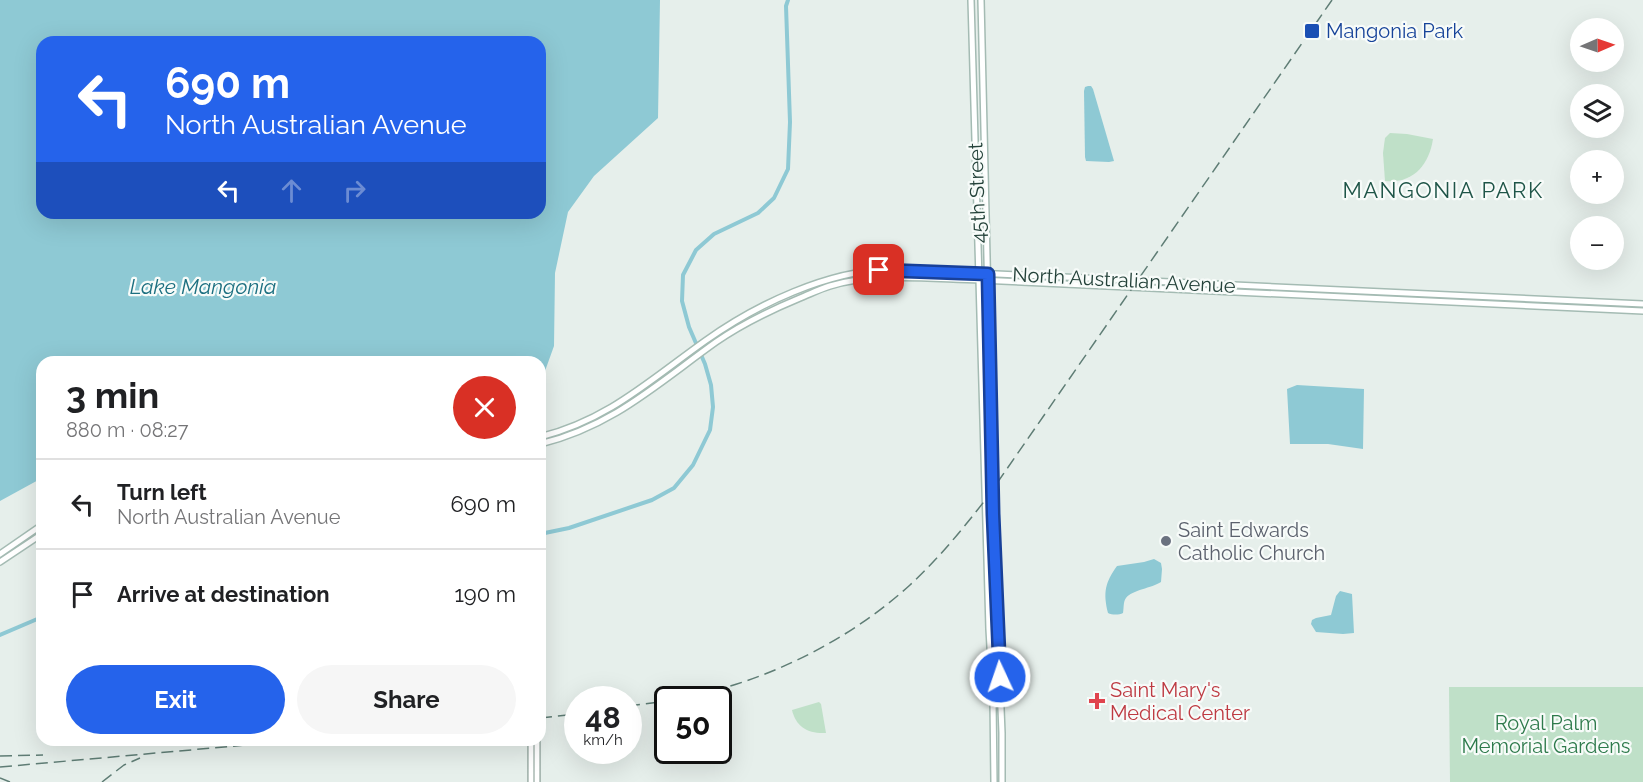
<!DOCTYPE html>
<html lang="en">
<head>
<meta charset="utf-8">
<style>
	:root { --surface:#fff; --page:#f6f6f6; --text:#202124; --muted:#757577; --line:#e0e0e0; --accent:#2563eb }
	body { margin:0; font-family:Raleway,sans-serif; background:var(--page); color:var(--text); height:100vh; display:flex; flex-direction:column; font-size:22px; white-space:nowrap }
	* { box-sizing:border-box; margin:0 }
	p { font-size:20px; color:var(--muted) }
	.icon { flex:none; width:33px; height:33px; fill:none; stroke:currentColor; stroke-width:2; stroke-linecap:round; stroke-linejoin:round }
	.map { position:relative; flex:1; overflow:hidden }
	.drawer { position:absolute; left:36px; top:356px; width:510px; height:390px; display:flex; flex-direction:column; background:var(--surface); border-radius:18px; box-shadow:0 6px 24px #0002 }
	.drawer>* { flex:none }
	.top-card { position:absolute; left:36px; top:36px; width:510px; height:183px; border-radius:18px; box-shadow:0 6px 24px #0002; background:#2563eb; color:#fff; overflow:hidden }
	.needle { width:39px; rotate:88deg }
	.fabs { position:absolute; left:1570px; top:18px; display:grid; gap:12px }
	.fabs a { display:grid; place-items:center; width:54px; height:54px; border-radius:50%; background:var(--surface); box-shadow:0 6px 24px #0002; font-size:30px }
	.speed { position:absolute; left:564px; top:686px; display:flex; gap:12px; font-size:30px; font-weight:700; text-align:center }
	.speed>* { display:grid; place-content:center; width:78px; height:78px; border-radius:50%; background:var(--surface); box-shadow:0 6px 24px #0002; line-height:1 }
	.speed small { font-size:15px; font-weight:400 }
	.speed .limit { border:3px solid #111; border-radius:9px; background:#fff; color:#111 }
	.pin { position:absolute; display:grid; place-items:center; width:51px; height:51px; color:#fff; margin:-26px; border-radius:12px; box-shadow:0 3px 9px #0006 }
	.me { position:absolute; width:66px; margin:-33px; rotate:357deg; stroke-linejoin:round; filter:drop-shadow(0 0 4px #0008) }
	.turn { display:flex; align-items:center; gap:21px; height:126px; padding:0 30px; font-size:27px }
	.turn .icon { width:78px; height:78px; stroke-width:2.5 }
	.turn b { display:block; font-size:42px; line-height:51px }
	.lanes { display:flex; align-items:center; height:57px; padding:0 30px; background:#0003; justify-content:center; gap:30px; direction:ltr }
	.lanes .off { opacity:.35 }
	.round { display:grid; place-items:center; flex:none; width:63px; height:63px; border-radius:32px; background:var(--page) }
	.headline { display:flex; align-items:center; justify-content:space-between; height:102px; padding:0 30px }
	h1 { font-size:36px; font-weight:700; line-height:45px }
	.primary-button { display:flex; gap:12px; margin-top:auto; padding:12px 30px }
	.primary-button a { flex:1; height:69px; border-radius:36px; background:var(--accent); color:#fff; font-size:24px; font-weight:700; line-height:69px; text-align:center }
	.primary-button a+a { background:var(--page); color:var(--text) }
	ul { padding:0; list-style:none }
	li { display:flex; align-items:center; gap:18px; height:90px; padding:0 30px; border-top:2px solid var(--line) }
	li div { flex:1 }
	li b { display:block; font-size:22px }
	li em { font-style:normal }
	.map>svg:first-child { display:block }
	.green { fill:#bfe0c8 }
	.water { fill:#8ec9d4; fill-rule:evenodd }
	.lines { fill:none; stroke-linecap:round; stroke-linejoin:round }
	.canal { stroke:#8ec9d4; stroke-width:4 }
	.tertiary-casing { stroke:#a8b8b2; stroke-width:8 }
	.secondary-casing { stroke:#a4bbb3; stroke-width:8 }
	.tertiary { stroke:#fff; stroke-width:4.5 }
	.secondary { stroke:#fff; stroke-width:5 }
	.rail { stroke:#5f7d75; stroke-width:1.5; stroke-dasharray:12 6; stroke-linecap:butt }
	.route-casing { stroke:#184099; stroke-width:15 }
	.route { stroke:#2563eb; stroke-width:10 }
	.transit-dot { fill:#1a4fb4; stroke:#f7fbf9; stroke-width:2 }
	.worship-dot { fill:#6b7280; stroke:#f7fbf9; stroke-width:2 }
	.health-dot { fill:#e0444e; stroke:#f7fbf9; stroke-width:2 }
	.labels { text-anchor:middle; stroke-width:4.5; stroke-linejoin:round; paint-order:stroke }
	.transit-label { font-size:20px; fill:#164399; stroke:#f7fbf9; text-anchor:start }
	.street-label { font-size:20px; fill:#24423a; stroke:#f7fbf9 }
	.worship-label { font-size:20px; fill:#5b616d; stroke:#f7fbf9; text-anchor:start }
	.health-label { font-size:20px; fill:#be3a42; stroke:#f7fbf9; text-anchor:start }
	.park-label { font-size:20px; fill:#2d7a4b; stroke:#f7fbf9 }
	.water-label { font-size:21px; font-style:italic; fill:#1c6f80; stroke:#f7fbf9 }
	.quarter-label { font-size:22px; letter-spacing:1.5px; fill:#1f5548; stroke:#f7fbf9 }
</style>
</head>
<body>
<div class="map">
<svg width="1643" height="782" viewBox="0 0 1643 782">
	<rect width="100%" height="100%" fill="#e6efeb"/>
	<!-- green -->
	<g class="green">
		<path d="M1390,133L1407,134L1433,139C1429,165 1413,184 1385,181L1383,153L1385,138Z"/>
		<path d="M1449,687H1643V782H1450Z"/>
		<path d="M819,702L821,704L826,733C808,734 796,727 792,710Z"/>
	</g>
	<!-- water -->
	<g class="water">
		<path d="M0,0H660L658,118L594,176L568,212L555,273L554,346L545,371L540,374V362H42V478L0,501ZM42,42H540V213H42Z"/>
		<path d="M1088,86H1091L1093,89L1114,161L1109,162L1086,161L1085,157L1084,91L1085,87Z"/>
		<path d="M1297,385L1364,389L1363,449L1328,444H1290L1287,389Z"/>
		<path d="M1154,559L1161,563L1162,569L1161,582C1152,588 1132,590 1126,598C1123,602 1124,608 1123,613C1119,615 1112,615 1108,613C1103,592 1105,583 1117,566L1144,562Z"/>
		<path d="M1340,591L1352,594L1354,633L1343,634L1316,632L1311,624L1312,620L1316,618L1331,615L1336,596Z"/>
	</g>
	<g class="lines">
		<!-- canal -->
		<g class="canal">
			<path d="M540,534L569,528L652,500L674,488L693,465L710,430L713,407L711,385L705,364L689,327L682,301L683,275L696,250L714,234L758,213L774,198L788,169L790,122L786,6L788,0"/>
			<path d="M0,635L42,617"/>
		</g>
		<!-- tertiary casing -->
		<g class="tertiary-casing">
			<g id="tertiary">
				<path d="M531,740V782"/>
				<path d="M537,782V740"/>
			</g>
		</g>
		<!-- secondary casing -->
		<g class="secondary-casing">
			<g id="secondary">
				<path d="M971,0L989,629L993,700L994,782"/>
				<path d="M981,0L993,514L1002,733V782"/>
				<path d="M540,437C608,420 650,380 705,341C757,304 827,271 891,269L1643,304"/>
				<path d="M540,444C613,426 657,384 716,342C742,324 771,310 800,298C810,294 820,289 830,286C876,272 932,279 980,280L1643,311"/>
				<path d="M0,554L42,525"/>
				<path d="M0,562L42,534"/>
			</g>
		</g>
		<!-- tertiary -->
		<use href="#tertiary" class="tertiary"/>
		<!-- secondary -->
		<use href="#secondary" class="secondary"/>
		<!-- rail -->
		<g class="rail">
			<path d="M678,699C763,683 846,643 910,585C938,559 962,530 986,499L1332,0"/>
			<path d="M628,706L668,701"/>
			<path d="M540,718L578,714"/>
			<path d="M0,756L43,755"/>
			<path d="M0,767L302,740"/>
			<path d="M0,778L10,782"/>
			<path d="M102,782L124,765L140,758"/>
		</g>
	</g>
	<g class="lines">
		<!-- route casing -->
		<g class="route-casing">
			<path id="route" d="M879,270L988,274L993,514L1000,677"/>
		</g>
		<!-- route -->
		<use href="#route" class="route"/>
	</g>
	<!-- markers -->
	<rect class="transit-dot" x="1304" y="23" width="16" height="16" rx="3"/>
	<circle class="worship-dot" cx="1166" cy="541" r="6"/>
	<path class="health-dot" d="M1094 692h6v6h6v6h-6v6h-6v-6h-6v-6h6z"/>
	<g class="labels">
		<!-- transit labels -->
		<g class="transit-label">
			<text x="1326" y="38">Mangonia Park</text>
		</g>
		<!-- street labels -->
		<g class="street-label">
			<text transform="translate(977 193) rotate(-92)" y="7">45th Street</text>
			<text transform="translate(1124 280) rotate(3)" y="7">North Australian Avenue</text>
		</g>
		<!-- worship labels -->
		<g class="worship-label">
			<text x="1178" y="537">Saint Edwards<tspan x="1178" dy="23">Catholic Church</tspan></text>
		</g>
		<!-- health labels -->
		<g class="health-label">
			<text x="1110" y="697">Saint Mary's<tspan x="1110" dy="23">Medical Center</tspan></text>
		</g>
		<!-- park labels -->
		<g class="park-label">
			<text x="1546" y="730">Royal Palm<tspan x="1546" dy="23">Memorial Gardens</tspan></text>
		</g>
		<!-- water labels -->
		<g class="water-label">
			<text x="203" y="294">Lake Mangonia</text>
		</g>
		<!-- quarter labels -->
		<g class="quarter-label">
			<text x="1443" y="198">MANGONIA PARK</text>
		</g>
	</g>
</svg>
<div class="fabs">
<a><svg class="needle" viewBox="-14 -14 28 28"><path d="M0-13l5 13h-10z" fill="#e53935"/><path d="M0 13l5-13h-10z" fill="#757577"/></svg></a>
<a><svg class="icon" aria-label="layers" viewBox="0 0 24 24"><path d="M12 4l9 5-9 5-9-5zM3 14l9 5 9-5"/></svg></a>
<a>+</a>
<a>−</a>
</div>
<div class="speed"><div>48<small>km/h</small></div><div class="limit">50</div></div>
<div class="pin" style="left:879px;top:270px;background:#d93025"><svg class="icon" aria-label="arrive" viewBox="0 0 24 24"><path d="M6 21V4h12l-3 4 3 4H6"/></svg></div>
<svg class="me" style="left:1000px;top:677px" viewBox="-20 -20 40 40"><circle r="17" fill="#2563eb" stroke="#fff" stroke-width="3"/><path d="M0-11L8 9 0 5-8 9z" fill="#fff"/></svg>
<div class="top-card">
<div class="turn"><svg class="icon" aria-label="left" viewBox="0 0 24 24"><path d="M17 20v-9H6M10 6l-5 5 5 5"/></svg><div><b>690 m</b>North Australian Avenue</div></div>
<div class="lanes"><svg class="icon" aria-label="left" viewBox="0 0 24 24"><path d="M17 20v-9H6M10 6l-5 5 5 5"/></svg><svg class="icon off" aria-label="ahead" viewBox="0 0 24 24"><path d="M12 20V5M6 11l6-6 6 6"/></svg><svg class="icon off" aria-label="right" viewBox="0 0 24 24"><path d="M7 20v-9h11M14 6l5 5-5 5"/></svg></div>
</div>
<section class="drawer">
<div class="headline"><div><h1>3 min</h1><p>880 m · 08:27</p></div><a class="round" style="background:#d93025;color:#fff"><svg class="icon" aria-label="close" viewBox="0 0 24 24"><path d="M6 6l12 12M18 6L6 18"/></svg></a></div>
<ul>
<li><svg class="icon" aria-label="left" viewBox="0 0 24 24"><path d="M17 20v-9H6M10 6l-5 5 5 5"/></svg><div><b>Turn left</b><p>North Australian Avenue</p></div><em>690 m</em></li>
<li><svg class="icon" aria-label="arrive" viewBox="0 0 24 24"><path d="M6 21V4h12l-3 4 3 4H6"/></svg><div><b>Arrive at destination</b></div><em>190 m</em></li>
</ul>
<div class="primary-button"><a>Exit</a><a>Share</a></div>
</section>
</div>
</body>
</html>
